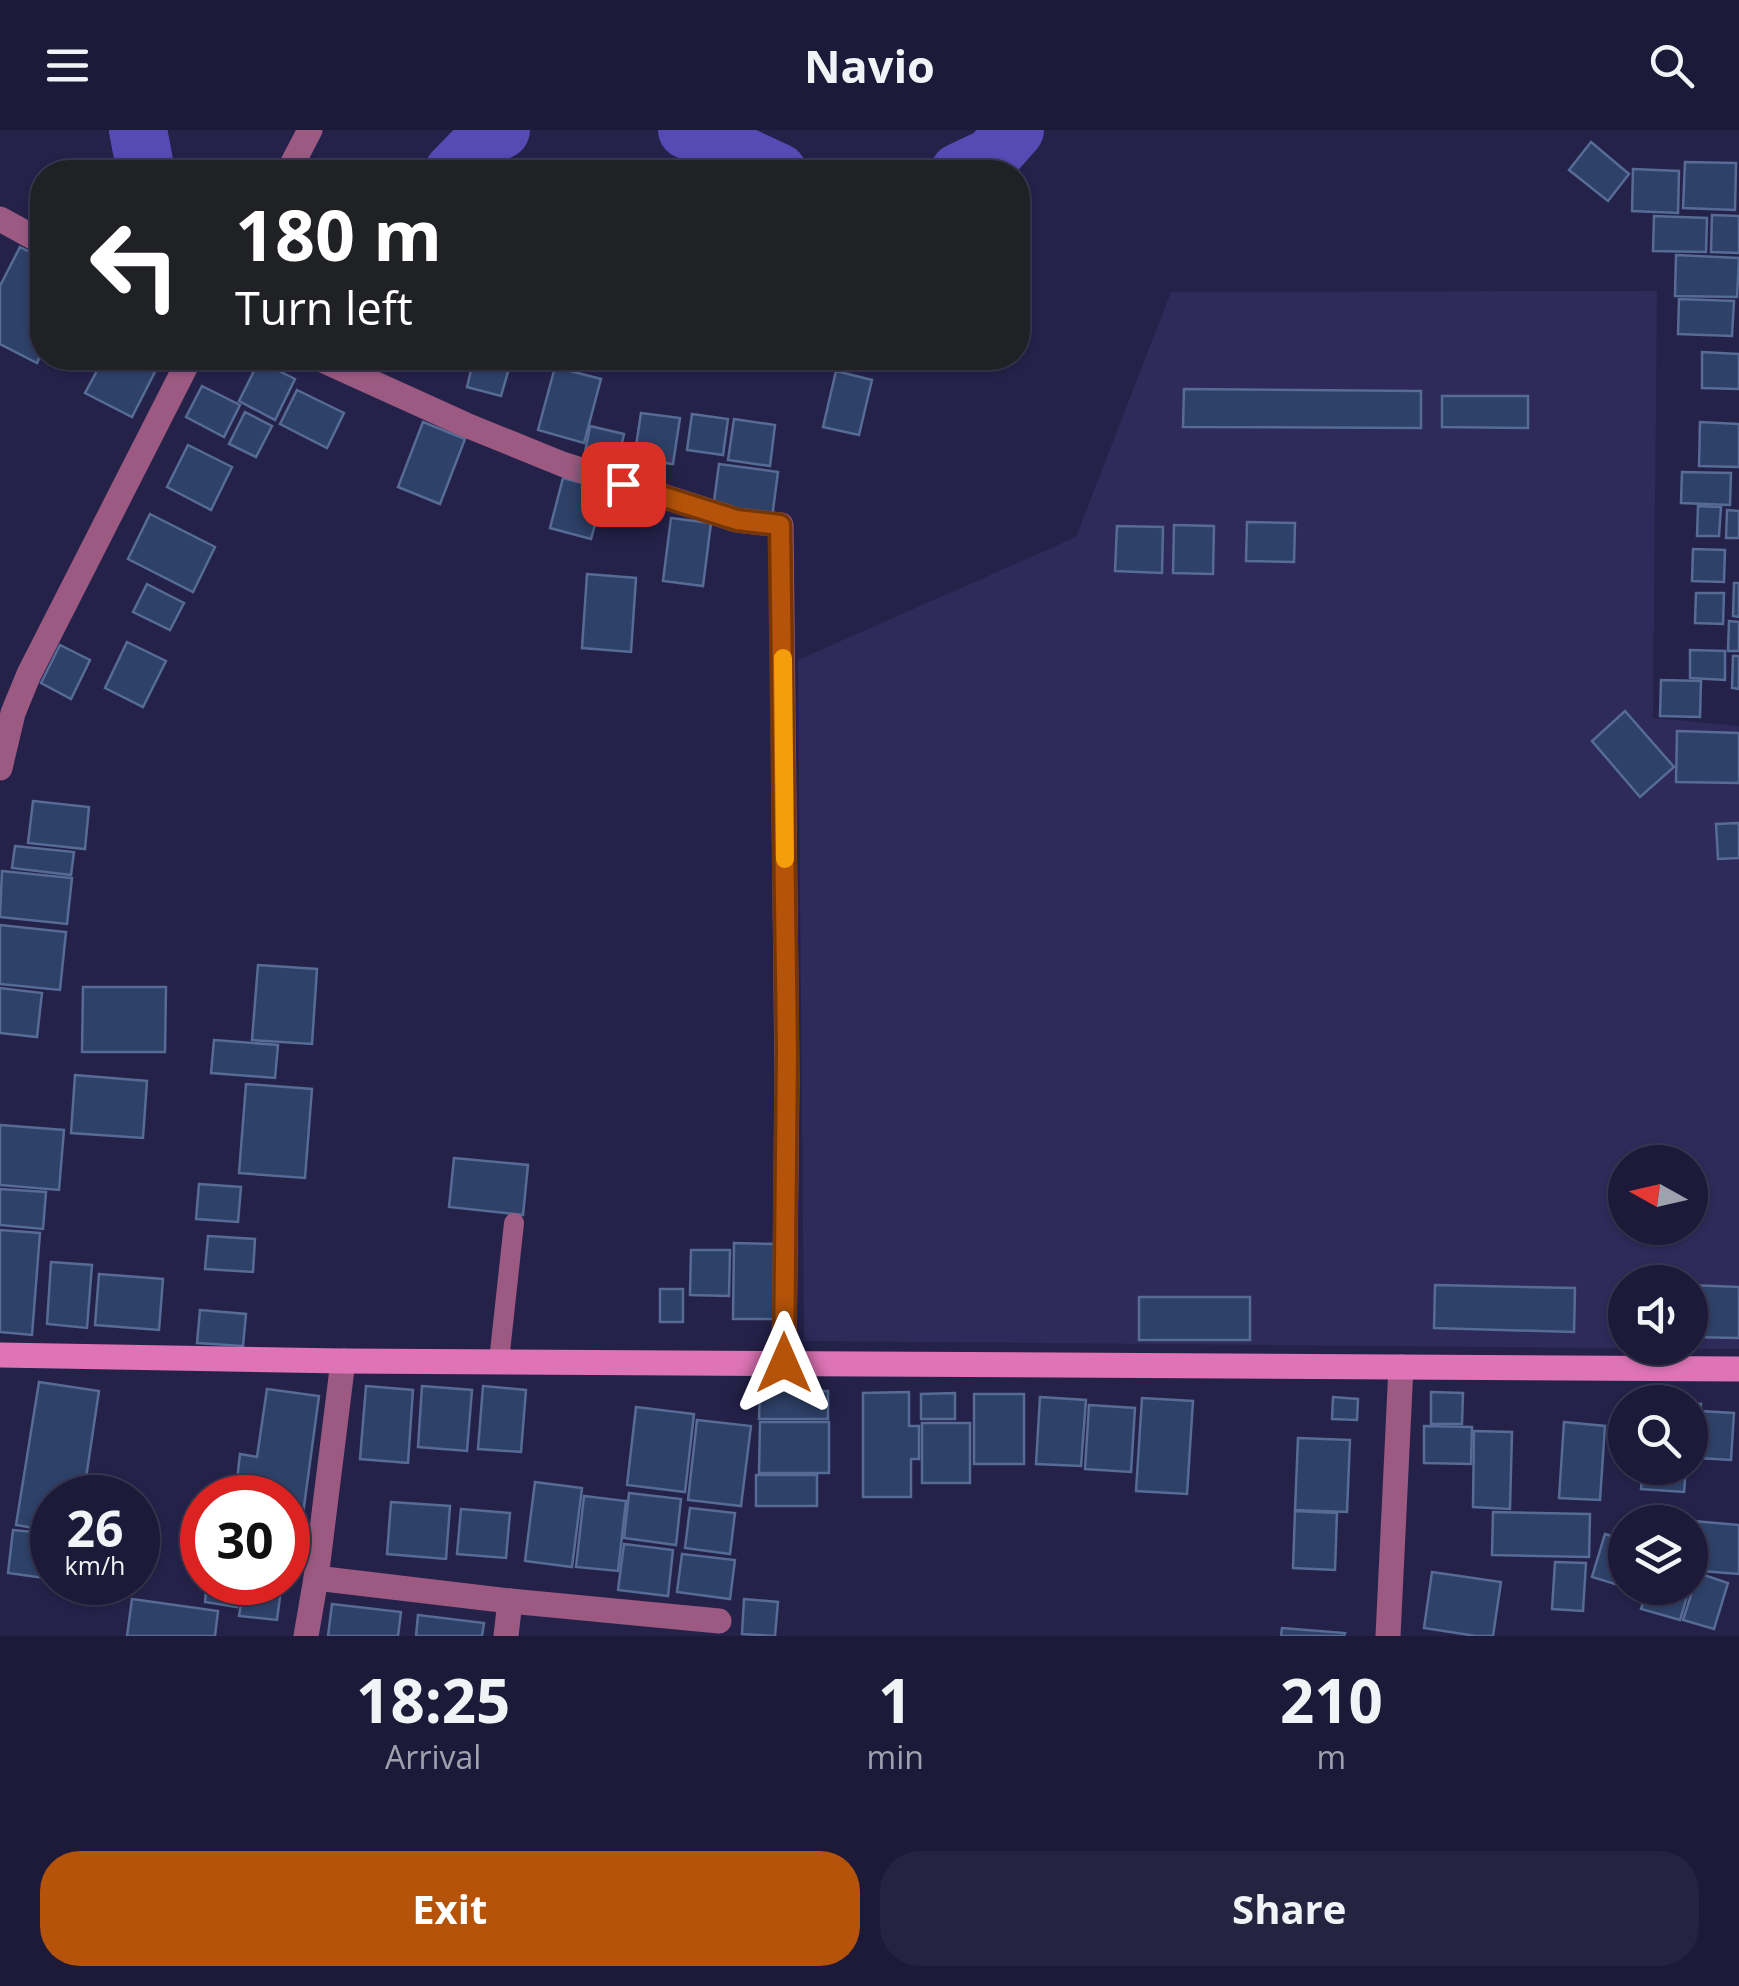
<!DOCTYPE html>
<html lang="en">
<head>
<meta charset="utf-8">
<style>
	:root { --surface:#1c1a38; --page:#252340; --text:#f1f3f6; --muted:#a0a1ae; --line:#3a3853; --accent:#b45309 }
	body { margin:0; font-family:"Open Sans",sans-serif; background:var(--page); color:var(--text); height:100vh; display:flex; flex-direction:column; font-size:38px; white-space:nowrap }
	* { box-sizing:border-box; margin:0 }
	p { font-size:32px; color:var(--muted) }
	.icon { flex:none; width:55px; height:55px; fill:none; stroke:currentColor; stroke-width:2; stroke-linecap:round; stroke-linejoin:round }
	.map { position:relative; height:1506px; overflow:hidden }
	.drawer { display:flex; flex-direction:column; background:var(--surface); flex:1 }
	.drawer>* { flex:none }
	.banner { position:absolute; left:30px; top:30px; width:1000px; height:210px; border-radius:40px; box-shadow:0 2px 8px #0004,0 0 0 2px var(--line); background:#202124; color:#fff; overflow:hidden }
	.needle { width:65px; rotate:278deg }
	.controls { position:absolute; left:1608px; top:1015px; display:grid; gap:20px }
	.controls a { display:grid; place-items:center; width:100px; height:100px; border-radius:50%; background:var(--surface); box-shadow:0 2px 8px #0004,0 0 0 2px var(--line); font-size:50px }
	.speed { position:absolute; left:30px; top:1345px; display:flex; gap:20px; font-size:50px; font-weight:700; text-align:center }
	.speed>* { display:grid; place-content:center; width:130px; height:130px; border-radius:50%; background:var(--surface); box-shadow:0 2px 8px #0004,0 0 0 2px var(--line); line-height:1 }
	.speed small { font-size:25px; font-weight:400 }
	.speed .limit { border:15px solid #d22; background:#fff; color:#111 }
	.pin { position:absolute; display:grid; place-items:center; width:85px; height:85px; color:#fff; margin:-42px; border-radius:20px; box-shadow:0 5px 15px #0006 }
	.me { position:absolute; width:110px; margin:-55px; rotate:0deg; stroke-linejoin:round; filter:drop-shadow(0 0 8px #0008) }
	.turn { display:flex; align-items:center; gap:35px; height:210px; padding:0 40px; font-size:45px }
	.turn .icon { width:130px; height:130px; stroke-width:2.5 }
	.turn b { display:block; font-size:70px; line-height:85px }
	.eta { display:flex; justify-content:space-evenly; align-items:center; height:170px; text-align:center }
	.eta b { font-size:60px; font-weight:700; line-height:70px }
	.action { display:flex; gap:20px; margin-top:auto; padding:20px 40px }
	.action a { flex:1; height:115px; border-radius:40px; background:var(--accent); color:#fff; font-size:40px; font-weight:700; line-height:115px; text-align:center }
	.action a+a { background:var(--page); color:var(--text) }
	header { display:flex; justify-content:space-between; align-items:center; height:130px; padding:0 40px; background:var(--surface); font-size:45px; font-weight:700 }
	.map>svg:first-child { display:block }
	.built { fill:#2e2b5a; fill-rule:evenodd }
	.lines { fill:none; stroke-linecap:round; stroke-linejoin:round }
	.river { stroke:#564ab4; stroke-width:58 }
	.building { fill:#2e4168; stroke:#566b95; stroke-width:2.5 }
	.lane { stroke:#9c5a82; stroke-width:20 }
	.street { stroke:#9c5a82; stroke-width:25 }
	.secondary { stroke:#de74b5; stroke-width:25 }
	.route-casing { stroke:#753606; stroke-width:25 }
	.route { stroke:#b45309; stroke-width:18 }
	.slow { stroke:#f59e0b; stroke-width:18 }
</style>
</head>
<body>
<header><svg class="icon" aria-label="menu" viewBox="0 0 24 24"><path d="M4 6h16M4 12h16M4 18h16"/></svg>Navio<svg class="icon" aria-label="search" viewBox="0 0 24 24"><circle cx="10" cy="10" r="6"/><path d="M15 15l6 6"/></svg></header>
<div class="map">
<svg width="1739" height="1506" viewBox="0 0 1739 1506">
	<rect width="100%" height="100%" fill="#25224a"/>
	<!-- built -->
	<path class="built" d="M1657,161L1653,588L1739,596V1219L804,1211L798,530L1076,407L1171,162ZM1625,1032H1690V1098H1625ZM1625,1152H1690V1218H1625Z"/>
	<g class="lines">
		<!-- river -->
		<g class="river">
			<path d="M138,0L146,42"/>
			<path d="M687,0L778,42"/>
			<path d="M453,42L485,9L501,0"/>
			<path d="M959,42L991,27L1015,0"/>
		</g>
	</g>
	<!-- building -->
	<g class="building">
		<path d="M1591,12L1629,44L1608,71L1569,40Z"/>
		<path d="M1685,32L1736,33L1735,80L1683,78Z"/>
		<path d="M1633,39L1679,41L1678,83L1632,81Z"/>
		<path d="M1712,85L1739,86V123L1711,122Z"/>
		<path d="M1654,86L1707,88L1706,122L1653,121Z"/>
		<path d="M20,117L42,128V222L37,233L0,214V156Z"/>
		<path d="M1676,125L1739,128L1737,167L1675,166Z"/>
		<path d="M1679,169L1734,171L1732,206L1678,204Z"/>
		<path d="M1702,222L1739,224V259L1702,258Z"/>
		<path d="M104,228H162L132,287L85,263Z"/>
		<path d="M474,228H512L501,266L467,257Z"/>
		<path d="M259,231L295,249L275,290L239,271Z"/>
		<path d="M555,237L601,249L584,313L538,300Z"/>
		<path d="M836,241L872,250L859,305L823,297Z"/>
		<path d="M202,256L240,275L224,307L186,287Z"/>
		<path d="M1184,259L1421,261V298L1183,297Z"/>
		<path d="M297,260L344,283L327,318L280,294Z"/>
		<path d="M1442,266H1528V298L1442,297Z"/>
		<path d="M245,282L272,296L256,327L229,314Z"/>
		<path d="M641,283L680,288L673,334L634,329Z"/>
		<path d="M692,284L728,289L723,325L687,320Z"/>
		<path d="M734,289L775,295L770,336L728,330Z"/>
		<path d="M423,292L465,309L440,374L398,357Z"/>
		<path d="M1700,292L1739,294V337L1699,336Z"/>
		<path d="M590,296L624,304L616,340L583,333Z"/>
		<path d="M188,315L232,337L211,380L167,357Z"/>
		<path d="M719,334L778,342L772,388L713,379Z"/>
		<path d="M1682,342L1731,343L1730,375L1681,373Z"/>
		<path d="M563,348L605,359L591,409L550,398Z"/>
		<path d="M1698,376L1721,377L1719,406H1697Z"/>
		<path d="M1727,380L1739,381V408H1726Z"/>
		<path d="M150,384L215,417L193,462L128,429Z"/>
		<path d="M671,388L711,393L703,456L663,451Z"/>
		<path d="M1247,392L1295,393L1294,432L1246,431Z"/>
		<path d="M1174,395L1214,396L1213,444L1173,443Z"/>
		<path d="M1117,396L1163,397L1162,443L1115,441Z"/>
		<path d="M1693,419L1725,420L1724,452L1692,451Z"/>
		<path d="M587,444L636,448L631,522L582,518Z"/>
		<path d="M1734,453H1739V487L1733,486Z"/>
		<path d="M147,454L184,473L170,500L133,482Z"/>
		<path d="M1696,463H1724L1723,494L1695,493Z"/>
		<path d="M1729,491L1739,492V521H1728Z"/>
		<path d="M127,512L166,531L143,577L105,558Z"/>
		<path d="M60,515L90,530L71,569L41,553Z"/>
		<path d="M1690,520L1725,521V550L1690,548Z"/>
		<path d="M1733,526H1739V559L1732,558Z"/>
		<path d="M1661,550L1701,551L1700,587L1660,586Z"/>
		<path d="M1625,581L1674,637L1640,667L1592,611Z"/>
		<path d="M1677,601L1739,603V653L1676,652Z"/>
		<path d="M33,671L89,677L85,719L28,713Z"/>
		<path d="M1739,693V728L1718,729L1716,694Z"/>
		<path d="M15,716L74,722L71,745L12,738Z"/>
		<path d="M2,741L72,748L67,794L0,787Z"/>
		<path d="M0,795L66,802L60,860L0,854Z"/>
		<path d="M258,835L317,839L312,914L252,910Z"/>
		<path d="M83,857H166L165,922H82Z"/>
		<path d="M0,858L42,863L37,907L0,903Z"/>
		<path d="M214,910L278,915L275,948L211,943Z"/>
		<path d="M75,945L147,951L143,1008L71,1003Z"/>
		<path d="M246,954L312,959L305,1048L239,1043Z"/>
		<path d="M0,995L64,1000L59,1060L0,1055Z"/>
		<path d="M454,1028L528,1035L523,1085L449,1077Z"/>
		<path d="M199,1054L241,1057L238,1092L196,1089Z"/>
		<path d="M0,1059L46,1062L43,1099L0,1095Z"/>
		<path d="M0,1100L40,1103L32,1205L0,1202Z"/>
		<path d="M208,1106L255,1109L253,1142L205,1139Z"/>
		<path d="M734,1113L777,1114L776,1189H733Z"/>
		<path d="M691,1120H730L729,1166L690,1165Z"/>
		<path d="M51,1132L92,1135L87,1198L47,1194Z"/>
		<path d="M99,1144L163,1149L159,1200L95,1195Z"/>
		<path d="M1435,1155L1575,1158L1574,1202L1434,1198Z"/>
		<path d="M1690,1155L1739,1157V1208L1690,1207Z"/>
		<rect x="660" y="1159" width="23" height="33"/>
		<rect x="1139" y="1167" width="111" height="43"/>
		<path d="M200,1180L246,1184L243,1216L197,1213Z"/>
		<path d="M39,1252L99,1261L83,1368H52V1401L16,1395Z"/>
		<path d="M366,1256L413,1260L408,1333L360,1329Z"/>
		<path d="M422,1256L472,1260L467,1321L418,1317Z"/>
		<path d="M483,1256L526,1260L521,1322L478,1319Z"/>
		<path d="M267,1259L319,1266L303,1384L288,1382V1368H235L240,1324L257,1327Z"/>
		<path d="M760,1261H828V1289H759Z"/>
		<path d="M909,1262V1296H919V1329H911V1367H863V1263Z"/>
		<path d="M1431,1262L1463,1263L1462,1294H1431Z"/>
		<path d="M955,1263V1289H921V1264Z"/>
		<rect x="974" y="1264" width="50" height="70"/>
		<path d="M1040,1267L1086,1270L1081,1336L1036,1334Z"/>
		<path d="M1333,1267L1358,1269L1357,1290L1332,1289Z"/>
		<path d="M1142,1268L1193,1271L1187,1364L1136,1361Z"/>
		<path d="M1690,1273L1701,1274L1697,1329H1690Z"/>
		<path d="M1089,1275L1135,1278L1131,1342L1085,1339Z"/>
		<path d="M636,1277L694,1284L685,1362L627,1355Z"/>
		<path d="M1700,1281L1734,1283L1731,1330L1698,1328Z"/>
		<path d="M697,1290L751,1296L741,1376L688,1370Z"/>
		<path d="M760,1292H829V1343H759Z"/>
		<path d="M1564,1292L1605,1296L1600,1370L1559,1368Z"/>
		<rect x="922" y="1293" width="48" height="60"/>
		<path d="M1424,1296L1472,1297L1471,1334L1424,1333Z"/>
		<path d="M1474,1301L1512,1302L1510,1379L1473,1377Z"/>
		<path d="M1298,1308L1350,1310L1347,1382L1295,1380Z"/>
		<path d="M1643,1338H1686L1684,1362L1641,1359Z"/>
		<rect x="756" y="1345" width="61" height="31"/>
		<path d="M535,1352L582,1358L572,1437L525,1431Z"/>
		<path d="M629,1363L681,1369L676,1415L624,1408Z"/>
		<path d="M584,1366L626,1371L618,1441L576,1437Z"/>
		<path d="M391,1372L450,1376L446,1429L387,1424Z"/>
		<path d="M690,1378L735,1383L730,1424L685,1418Z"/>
		<path d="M461,1379L510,1383L506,1428L457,1424Z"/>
		<path d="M1295,1381L1337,1383L1335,1440L1293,1438Z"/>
		<path d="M1493,1382L1590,1384L1589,1427L1492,1425Z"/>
		<path d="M1682,1390L1739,1395V1444L1690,1440V1392H1682Z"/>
		<path d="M13,1400L52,1404V1449L8,1443Z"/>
		<path d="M1605,1404L1625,1410V1457L1592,1447Z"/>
		<path d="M288,1405L297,1406L294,1429L288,1428Z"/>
		<path d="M624,1414L673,1420L668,1466L618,1460Z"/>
		<path d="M682,1424L735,1430L730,1469L677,1462Z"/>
		<path d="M1555,1432L1586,1433L1583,1481L1552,1479Z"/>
		<path d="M1432,1442L1501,1452L1493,1506H1476L1424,1498Z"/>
		<path d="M1698,1443L1728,1453L1714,1499L1683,1490Z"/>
		<path d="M1690,1445L1693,1446L1680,1490L1641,1479L1648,1458H1690Z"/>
		<path d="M207,1452H240L237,1477L205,1472Z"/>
		<path d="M244,1452H282L277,1490L239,1486Z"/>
		<path d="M132,1469L218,1481L215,1506H127Z"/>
		<path d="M744,1469L778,1472L775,1506L742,1504Z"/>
		<path d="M332,1474L401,1482L398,1506H328Z"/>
		<path d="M418,1485L484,1493L482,1506H416Z"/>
		<path d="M1282,1498L1345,1503L1344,1506H1281Z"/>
	</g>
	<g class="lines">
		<!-- lane -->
		<path class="lane" d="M499,1231L514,1093"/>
		<!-- street -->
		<g class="street">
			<path d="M288,42L310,0"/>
			<path d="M0,89L42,112"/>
			<path d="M318,228L466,295L562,334L737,390L781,395L787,950L784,1233"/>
			<path d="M0,638L13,583L29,544L190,228"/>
			<path d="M316,1448L510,1471L719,1491"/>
			<path d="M306,1506L316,1448L343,1231"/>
			<path d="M506,1506L510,1471"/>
			<path d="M1388,1506L1401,1237"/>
		</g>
		<!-- secondary -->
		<path class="secondary" d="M0,1225L343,1231L1739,1239"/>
	</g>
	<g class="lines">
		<!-- route casing -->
		<g class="route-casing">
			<path id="route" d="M623,354L737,390L780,395L787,921L784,1233"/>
		</g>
		<!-- route -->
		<use href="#route" class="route"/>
		<!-- slow -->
		<path class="slow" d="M783,528L785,729"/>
	</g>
</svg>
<div class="controls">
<a><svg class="needle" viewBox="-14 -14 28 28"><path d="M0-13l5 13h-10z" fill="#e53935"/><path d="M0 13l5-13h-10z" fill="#a0a1ae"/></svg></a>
<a><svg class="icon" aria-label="sound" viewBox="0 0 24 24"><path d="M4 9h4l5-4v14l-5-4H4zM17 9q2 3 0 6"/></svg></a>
<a><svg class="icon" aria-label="search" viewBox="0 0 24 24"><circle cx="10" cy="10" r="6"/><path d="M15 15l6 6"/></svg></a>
<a><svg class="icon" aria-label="layers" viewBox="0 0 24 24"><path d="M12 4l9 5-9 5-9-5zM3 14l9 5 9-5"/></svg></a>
</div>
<div class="speed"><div>26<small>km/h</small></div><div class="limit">30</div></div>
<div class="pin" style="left:623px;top:354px;background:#d93025"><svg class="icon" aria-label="arrive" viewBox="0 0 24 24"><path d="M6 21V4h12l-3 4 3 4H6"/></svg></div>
<svg class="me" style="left:784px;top:1233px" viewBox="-20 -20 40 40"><path d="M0-17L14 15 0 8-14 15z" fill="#b45309" stroke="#fff" stroke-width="4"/></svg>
<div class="banner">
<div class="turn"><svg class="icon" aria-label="left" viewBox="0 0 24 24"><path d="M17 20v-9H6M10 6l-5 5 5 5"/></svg><div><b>180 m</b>Turn left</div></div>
</div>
</div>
<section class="drawer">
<div class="eta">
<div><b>18:25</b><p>Arrival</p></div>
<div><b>1</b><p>min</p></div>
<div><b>210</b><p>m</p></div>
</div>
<div class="action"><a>Exit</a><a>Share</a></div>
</section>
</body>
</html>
